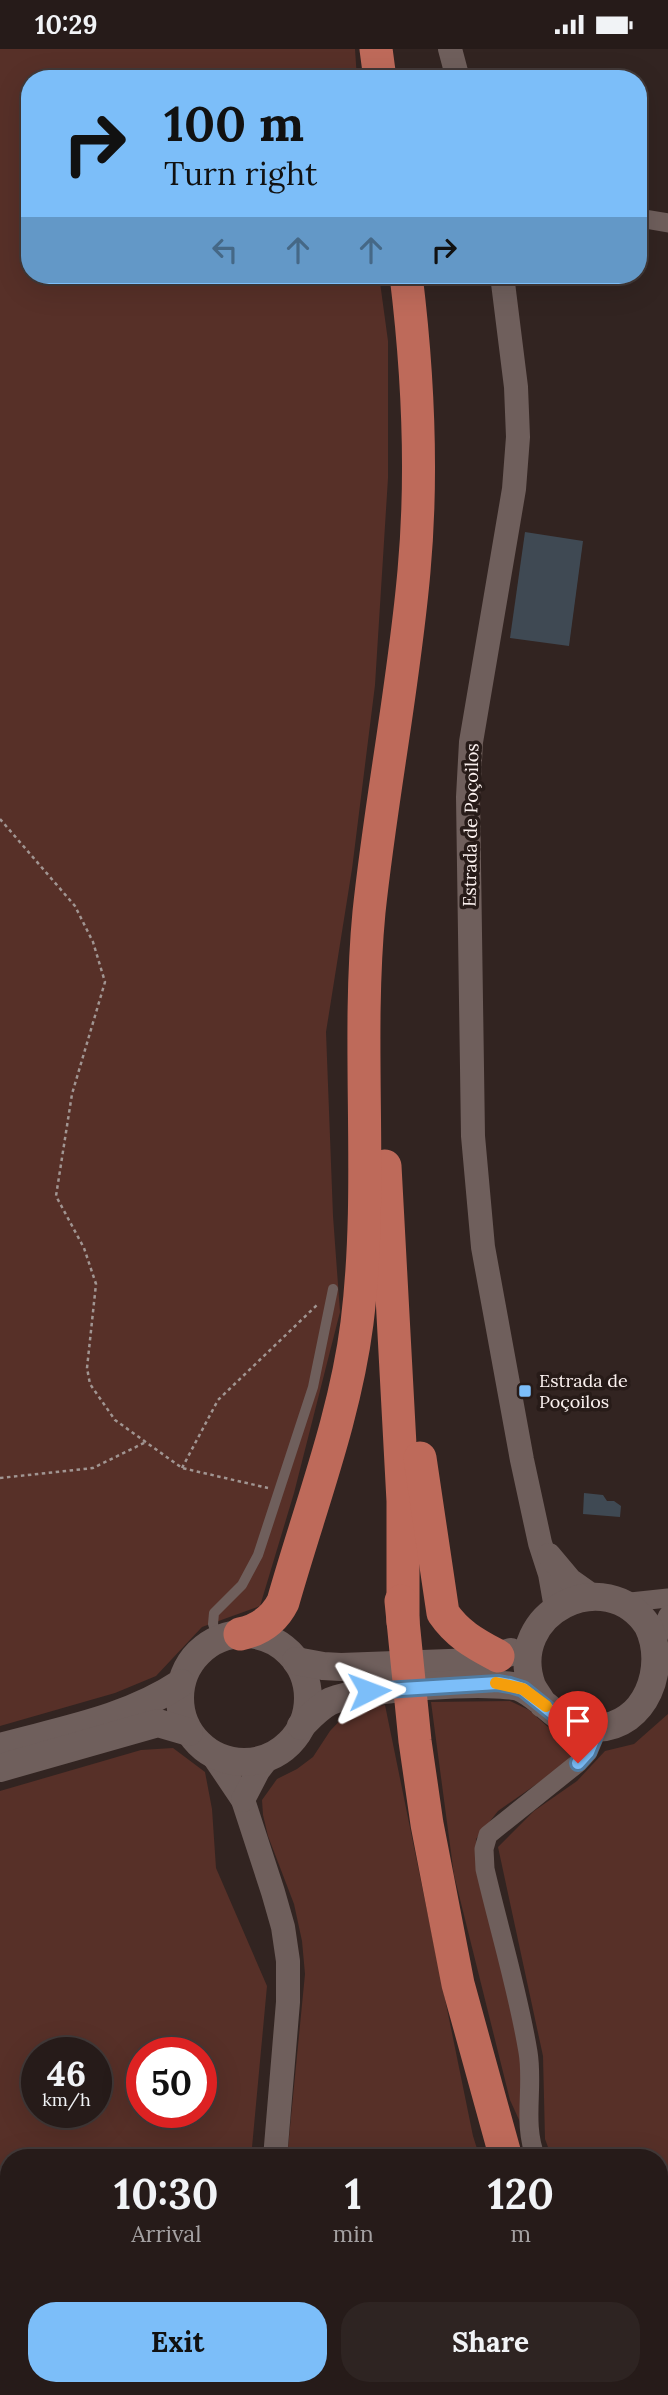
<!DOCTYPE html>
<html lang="en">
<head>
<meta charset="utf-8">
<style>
	:root { --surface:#261b19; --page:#2e2422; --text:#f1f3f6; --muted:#a4a1a2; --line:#423938; --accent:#7cbef9 }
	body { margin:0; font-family:Lora,serif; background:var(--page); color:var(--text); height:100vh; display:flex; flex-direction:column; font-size:26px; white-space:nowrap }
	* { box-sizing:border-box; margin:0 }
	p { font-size:23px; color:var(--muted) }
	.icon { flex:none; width:38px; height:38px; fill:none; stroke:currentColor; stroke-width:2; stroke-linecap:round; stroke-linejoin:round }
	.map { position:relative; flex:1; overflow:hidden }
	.drawer { position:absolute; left:0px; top:2100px; width:668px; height:247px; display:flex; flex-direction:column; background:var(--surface); border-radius:28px 28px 0 0; box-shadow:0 7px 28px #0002,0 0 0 2px var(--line) }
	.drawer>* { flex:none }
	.guide { position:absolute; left:21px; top:21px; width:626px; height:214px; border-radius:28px; box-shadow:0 7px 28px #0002,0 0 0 2px var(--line); background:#7cbef9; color:#111; overflow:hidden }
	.speed { position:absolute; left:21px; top:1988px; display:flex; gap:14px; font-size:35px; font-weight:700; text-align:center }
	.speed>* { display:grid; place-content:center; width:91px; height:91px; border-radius:50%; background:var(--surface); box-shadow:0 7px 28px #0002,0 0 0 2px var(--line); line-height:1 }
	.speed small { font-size:18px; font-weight:400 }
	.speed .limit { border:10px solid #d22; background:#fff; color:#111 }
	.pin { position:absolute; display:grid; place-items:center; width:60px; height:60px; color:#fff; margin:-72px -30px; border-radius:50% 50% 50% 0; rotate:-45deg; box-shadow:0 0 7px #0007 }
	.pin .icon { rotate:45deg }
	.me { position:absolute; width:77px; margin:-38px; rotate:87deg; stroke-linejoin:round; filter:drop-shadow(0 0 5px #0008) }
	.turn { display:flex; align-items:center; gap:24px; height:147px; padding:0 28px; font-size:32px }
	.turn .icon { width:91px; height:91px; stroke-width:2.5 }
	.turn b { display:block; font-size:49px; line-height:60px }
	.lanes { display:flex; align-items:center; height:66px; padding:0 28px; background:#0003; justify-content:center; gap:35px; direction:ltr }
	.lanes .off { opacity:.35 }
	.eta { display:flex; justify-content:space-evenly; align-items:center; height:119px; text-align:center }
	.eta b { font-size:42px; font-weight:700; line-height:49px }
	.action { display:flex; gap:14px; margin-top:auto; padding:14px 28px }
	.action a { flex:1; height:80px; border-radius:28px; background:var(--accent); color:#111; font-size:28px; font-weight:700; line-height:80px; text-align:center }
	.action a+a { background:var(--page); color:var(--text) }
	.status { display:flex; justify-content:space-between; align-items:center; height:49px; padding:0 35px; background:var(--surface); direction:ltr }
	.status svg { height:19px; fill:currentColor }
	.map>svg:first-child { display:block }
	.green { fill:#573028; fill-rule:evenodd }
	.building { fill:#3f4953 }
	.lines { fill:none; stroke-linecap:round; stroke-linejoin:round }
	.path { stroke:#a19592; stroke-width:2.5; stroke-dasharray:3.5 3.5; stroke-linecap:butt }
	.service { stroke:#6f5f5c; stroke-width:10 }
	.minor { stroke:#6f5f5c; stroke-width:19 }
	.tertiary { stroke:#6f5f5c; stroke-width:24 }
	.secondary { stroke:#6f5f5c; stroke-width:28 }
	.trunk { stroke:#be6a5a; stroke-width:33 }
	.route-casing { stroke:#517ca2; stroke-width:18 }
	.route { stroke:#7cbef9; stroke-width:12 }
	.slow { stroke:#f59e0b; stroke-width:12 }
	.poi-dot { fill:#7cbef9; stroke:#271b18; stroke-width:2.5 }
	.labels { text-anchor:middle; stroke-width:7; stroke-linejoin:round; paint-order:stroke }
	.street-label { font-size:18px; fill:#fcf2f0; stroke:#271b18 }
	.poi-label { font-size:18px; fill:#fcf2f0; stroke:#271b18; text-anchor:start }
</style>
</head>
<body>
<div class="status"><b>10:29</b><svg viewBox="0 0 49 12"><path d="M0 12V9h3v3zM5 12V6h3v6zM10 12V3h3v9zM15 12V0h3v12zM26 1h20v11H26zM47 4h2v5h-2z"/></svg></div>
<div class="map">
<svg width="668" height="2346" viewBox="0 0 668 2346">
	<rect width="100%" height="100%" fill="#322421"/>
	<!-- green -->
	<g class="green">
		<path d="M0,0H355L357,30H30V226H379L388,292V429L375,636L352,820L326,983L333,1167L340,1263L294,1444L260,1557L202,1578L156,1627L115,1644L0,1677Z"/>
		<path d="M510,1652L529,1661L559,1688L580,1697L561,1718L498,1762L476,1790L524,2026L520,2073L510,2051L454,1826L431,1653Z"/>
		<path d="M385,1656L473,2087L480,2109H287L305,1925L302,1892L294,1855L268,1787L263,1766L262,1751L277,1730L297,1720L313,1708L330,1682L348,1663Z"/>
		<path d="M668,1665V2346H651L647,2338H660V2109H552L545,2090L543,2007L498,1798L534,1762L577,1732L605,1702L634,1695Z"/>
		<path d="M173,1699L205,1723L212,1760L216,1819L267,1937L251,2109H9V2287L0,2281V1742L141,1701ZM37,2004H96V2063H37ZM142,2004H201V2063H142Z"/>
		<path d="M87,2338H324L321,2346H99Z"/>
		<path d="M425,2338H556L561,2346H429Z"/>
	</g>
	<!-- building -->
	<g class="building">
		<path d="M525,483L583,492L569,597L510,589Z"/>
		<path d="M584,1444L603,1446L607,1452H614L621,1457L620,1468L583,1465Z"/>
		<path d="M0,2294L9,2300V2338H66L78,2346H0Z"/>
	</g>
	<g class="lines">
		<!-- path -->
		<g class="path">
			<path d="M0,770L75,857L93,893L105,933L72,1045L56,1147L84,1199L96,1235L87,1319L90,1335L115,1371L182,1419L268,1439"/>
			<path d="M182,1419L218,1351L317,1256"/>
			<path d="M0,1429L93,1419L146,1393"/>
		</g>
		<!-- service -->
		<path class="service" d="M218,1590L213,1575L214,1564L242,1536L258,1506L313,1338L333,1240"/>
		<!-- minor -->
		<g class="minor">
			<path d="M639,169L668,174"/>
			<path d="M621,1554L668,1549"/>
			<path d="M656,1593L668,1566"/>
			<path d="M536,2109C522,2075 534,2038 528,2003C518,1942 499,1880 485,1820L484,1800L488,1786L578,1714L588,1703L598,1679"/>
			<path d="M631,2338L636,2346"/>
		</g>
		<!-- tertiary -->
		<g class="tertiary">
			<path d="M450,0L458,30"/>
			<path d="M502,226L516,338L518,388L514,440L471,693L468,748L473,1087L483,1198L522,1411L540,1494L550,1525L556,1559"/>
			<path d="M549,1506L570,1531L594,1548"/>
			<path d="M212,1705L243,1751L273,1843L283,1878L288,1912V1953L275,2109"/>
			<path d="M243,1751L258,1722L268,1709"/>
			<path d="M397,2338L404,2346"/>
			<path d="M332,2346L339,2338"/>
		</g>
		<!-- secondary -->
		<g class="secondary">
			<circle cx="244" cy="1649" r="64"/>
			<path d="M296,1612L323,1617L341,1618L476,1613L511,1603"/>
			<path d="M301,1677C310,1668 318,1659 329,1653C352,1640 502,1628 523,1640C551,1655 559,1679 596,1679C646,1678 668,1618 648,1577C606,1513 505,1564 532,1637C535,1643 540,1649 543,1655"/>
			<path d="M0,1698C62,1681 127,1670 181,1634"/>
			<path d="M0,1719L158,1674L189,1683"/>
		</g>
		<!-- trunk -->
		<g class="trunk">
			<path d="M376,0L380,30"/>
			<path d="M385,1117L403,1452V1573"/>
			<path d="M420,1409L443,1564C458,1586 476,1595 498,1607"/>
			<path d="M401,1552L415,1692L427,1775L458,1935L506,2109"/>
			<path d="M240,1585C259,1581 274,1571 283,1553C309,1461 345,1369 357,1274C374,1137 356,999 369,863C381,749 404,636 414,522C423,423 418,324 406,226"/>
			<path d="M590,2338L593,2346"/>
		</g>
	</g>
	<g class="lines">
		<!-- route casing -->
		<g class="route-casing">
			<path id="route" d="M369,1642L498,1634L510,1636L523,1640L559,1669L578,1677L598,1679L588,1703L578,1714"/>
		</g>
		<!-- route -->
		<use href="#route" class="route"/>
		<!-- slow -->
		<path class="slow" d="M496,1634L523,1640L546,1657"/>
	</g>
	<!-- markers -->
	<rect class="poi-dot" x="518" y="1335" width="14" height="14" rx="3.5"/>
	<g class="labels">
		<!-- street labels -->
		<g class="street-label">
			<text transform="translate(471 776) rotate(-89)" y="6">Estrada de Poçoilos</text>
		</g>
		<!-- poi labels -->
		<g class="poi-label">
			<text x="539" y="1338">Estrada de<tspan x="539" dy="21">Poçoilos</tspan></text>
		</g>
	</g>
</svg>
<div class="speed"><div>46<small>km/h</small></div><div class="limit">50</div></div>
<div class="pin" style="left:578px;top:1714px;background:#d93025"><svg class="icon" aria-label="arrive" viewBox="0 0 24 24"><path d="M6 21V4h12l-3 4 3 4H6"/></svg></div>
<svg class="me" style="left:369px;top:1642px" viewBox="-20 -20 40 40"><path d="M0-17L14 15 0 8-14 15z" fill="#7cbef9" stroke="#fff" stroke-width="4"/></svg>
<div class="guide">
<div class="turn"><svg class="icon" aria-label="right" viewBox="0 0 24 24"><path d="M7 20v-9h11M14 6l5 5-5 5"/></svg><div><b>100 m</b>Turn right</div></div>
<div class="lanes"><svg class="icon off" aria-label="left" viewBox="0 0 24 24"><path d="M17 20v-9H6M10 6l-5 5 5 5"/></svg><svg class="icon off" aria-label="ahead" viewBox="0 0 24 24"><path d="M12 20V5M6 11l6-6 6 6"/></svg><svg class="icon off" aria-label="ahead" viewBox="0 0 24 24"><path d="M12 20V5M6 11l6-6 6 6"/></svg><svg class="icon" aria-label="right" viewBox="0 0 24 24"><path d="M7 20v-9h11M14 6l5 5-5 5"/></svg></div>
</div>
<section class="drawer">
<div class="eta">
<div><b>10:30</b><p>Arrival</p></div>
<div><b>1</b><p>min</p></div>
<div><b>120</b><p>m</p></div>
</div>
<div class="action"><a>Exit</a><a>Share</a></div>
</section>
</div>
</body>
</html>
